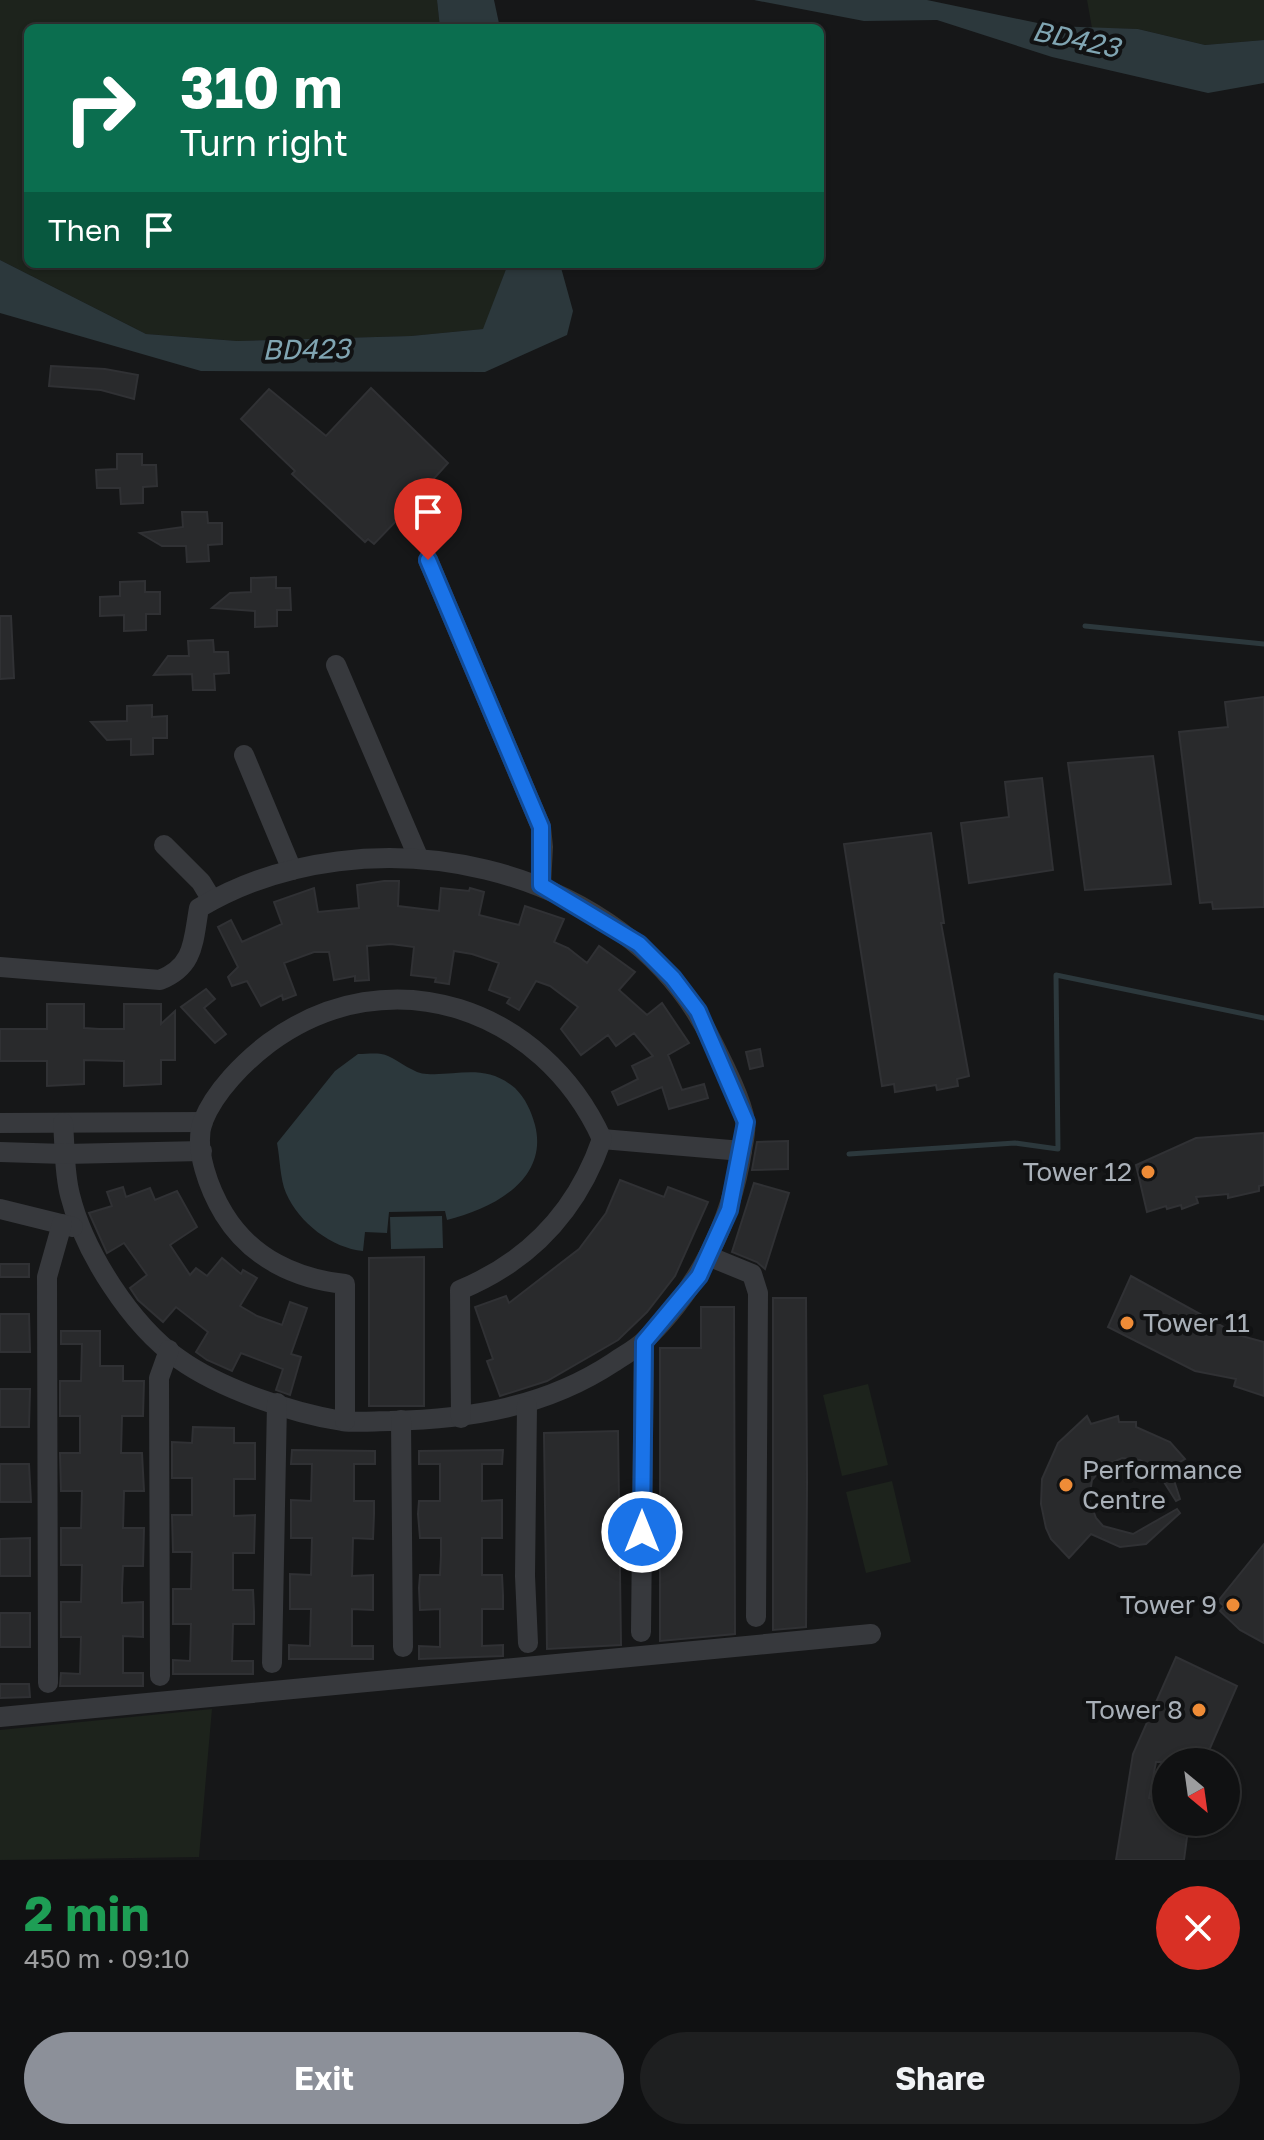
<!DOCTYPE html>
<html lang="en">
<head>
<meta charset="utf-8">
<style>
	:root { --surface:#101112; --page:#1e1f20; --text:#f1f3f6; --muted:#9c9d9f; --line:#303132; --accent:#8c9099 }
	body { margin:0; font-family:"Golos Text",sans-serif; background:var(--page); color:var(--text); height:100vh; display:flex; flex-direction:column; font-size:30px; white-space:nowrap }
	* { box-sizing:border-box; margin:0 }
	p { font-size:26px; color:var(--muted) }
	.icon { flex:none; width:44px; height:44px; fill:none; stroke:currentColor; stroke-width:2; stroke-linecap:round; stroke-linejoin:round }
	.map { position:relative; height:1860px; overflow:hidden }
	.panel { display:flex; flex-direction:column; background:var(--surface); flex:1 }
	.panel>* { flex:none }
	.guide { position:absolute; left:24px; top:24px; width:800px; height:244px; border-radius:12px; box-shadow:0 2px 6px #0004,0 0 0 2px var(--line); background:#0b6e4f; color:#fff; overflow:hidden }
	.needle { width:52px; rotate:151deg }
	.buttons { position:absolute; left:1152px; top:1748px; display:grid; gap:16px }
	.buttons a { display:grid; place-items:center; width:88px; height:88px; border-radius:50%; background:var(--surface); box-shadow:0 2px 6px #0004,0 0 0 2px var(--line); font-size:40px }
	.pin { position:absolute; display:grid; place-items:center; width:68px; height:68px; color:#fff; margin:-82px -34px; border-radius:50% 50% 50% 0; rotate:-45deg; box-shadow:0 0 8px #0007 }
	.pin .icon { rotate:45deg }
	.me { position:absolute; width:88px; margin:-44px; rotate:0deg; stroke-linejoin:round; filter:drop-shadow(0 0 6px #0008) }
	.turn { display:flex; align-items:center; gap:28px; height:168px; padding:0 24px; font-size:36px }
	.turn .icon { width:104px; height:104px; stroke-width:2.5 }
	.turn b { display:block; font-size:56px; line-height:68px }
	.then { display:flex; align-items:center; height:76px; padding:0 24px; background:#0003; gap:16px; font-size:30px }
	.round { display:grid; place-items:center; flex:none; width:84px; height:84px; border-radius:42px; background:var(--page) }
	.head { display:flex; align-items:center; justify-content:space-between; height:136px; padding:0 24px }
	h1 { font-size:48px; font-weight:700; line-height:60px; color:#1e9e55 }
	.primary-button { display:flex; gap:16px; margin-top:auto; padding:16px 24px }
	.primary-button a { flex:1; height:92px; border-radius:48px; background:var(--accent); color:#fff; font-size:32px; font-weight:700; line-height:92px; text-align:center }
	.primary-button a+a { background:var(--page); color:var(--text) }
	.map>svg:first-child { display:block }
	.green { fill:#1d231c }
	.water { fill:#2c383c }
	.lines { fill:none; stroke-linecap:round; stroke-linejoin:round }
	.stream { stroke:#2c383c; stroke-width:5 }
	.building { fill:#292a2c; stroke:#303134; stroke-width:2 }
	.minor { stroke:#37393d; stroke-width:20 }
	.route-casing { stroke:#114b97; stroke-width:20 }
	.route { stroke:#1a73e8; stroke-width:14 }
	.poi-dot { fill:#ef8c37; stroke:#111213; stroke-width:3 }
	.labels { text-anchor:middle; stroke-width:8; stroke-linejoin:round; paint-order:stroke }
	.poi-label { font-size:26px; fill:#a9b0b8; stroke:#111213; text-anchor:end }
	.water-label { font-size:28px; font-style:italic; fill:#80a5b2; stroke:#111213 }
</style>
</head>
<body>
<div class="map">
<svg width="1264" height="1860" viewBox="0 0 1264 1860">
	<rect width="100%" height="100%" fill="#161718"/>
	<!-- green -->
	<g class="green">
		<path d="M0,0H437L440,28H28V264H508L484,329L411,336L237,341L146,334L0,260Z"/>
		<path d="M1087,0H1264V40L1205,45L1138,29L1092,28Z"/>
		<path d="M868,1384L888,1465L842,1476L823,1395Z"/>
		<path d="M892,1481L911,1562L866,1573L846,1492Z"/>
		<path d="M212,1709L199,1857L0,1860V1730Z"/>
	</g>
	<!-- water -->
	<g class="water">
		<path d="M437,0H494L500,28H440Z"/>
		<path d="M754,0H927L1052,26L1138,29L1205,45L1264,40V83L1208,93L1052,57L937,20L864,21Z"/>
		<path d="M0,260L146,334L237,341L411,336L483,329L508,264H560L573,311L567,335L485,372L201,371L0,313Z"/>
		<path d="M358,1054C368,1054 380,1052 388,1056C400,1061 414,1074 427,1074C458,1076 485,1063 515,1088C526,1099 531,1111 535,1125C549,1180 492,1209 447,1220L445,1211L389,1212L387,1233L365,1232L363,1251C332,1248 299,1223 286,1193C280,1179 280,1158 277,1143L335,1071Z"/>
		<path d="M442,1216L443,1248L391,1249L390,1217Z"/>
	</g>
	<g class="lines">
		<!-- stream -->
		<g class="stream">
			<path d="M1085,626L1264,644"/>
			<path d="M849,1154L1015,1143L1058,1149L1056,975L1264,1018"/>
		</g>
	</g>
	<!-- building -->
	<g class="building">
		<path d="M51,366L105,369L138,375L134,399L101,390L49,386Z"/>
		<path d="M371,388L448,463L420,494L415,489L396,509L403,514L374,544L368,539L365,542L292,474L295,471L241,419L269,389L326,436Z"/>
		<path d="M117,454H142V465H156L157,486L143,487V503L121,504L120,488H97L96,470L117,469Z"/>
		<path d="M182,512H207L208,523H222V544L208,545L209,561L187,562L186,546H162L140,533L183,527Z"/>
		<path d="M276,577V588H290L291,610H277V626L255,627V611L212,608L230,593L251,592V578Z"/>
		<path d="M145,581V592H160V614H146V630L124,631V615L100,616V597L120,596V582Z"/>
		<path d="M0,616H11L14,678L0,679Z"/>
		<path d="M213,640L214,652H228L229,673L214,674L215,690H193L192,674L154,675L168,656H189L188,641Z"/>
		<path d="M1264,697V907L1213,909L1212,902L1200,903L1179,732L1228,727L1225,702Z"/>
		<path d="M152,705V717L167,716V738H153V754L131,755V739L107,740L91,722L127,721V706Z"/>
		<path d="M1153,756L1171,884L1085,890L1068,763Z"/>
		<path d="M1042,778L1053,870L969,883L961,823L1009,817L1005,782Z"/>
		<path d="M931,833L944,923H941L969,1076L957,1079L958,1086L937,1090L936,1085L895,1092L894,1084L882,1086L844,844Z"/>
		<path d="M384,881H399L398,906L439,911L441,888L469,891L470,888L484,892L479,915L519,925L525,906L564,919L554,942L568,948L587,963L599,946L635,972L619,990L647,1015L662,1003L689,1043L668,1055L682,1090L704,1084L708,1098L669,1109L662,1087L618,1105L612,1092L638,1079L632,1066L653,1056L634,1033L616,1046L608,1035L581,1055L561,1029L578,1007L550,986L536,981L519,1010L507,1003L510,998L489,990L499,963L472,954L454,951L449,984L435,982L436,978L411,975L414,947L391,944L367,946L369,980L355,981V976L334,980L329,952H314L284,963L296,995L283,1000L282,995L261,1006L247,981L232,986L228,977L238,967L218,927L231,920L242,942L282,924L274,902L314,888L318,912L359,908L357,885Z"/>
		<path d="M206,989L215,999L204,1008L226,1034L215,1043L181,1007Z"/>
		<path d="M47,1004H84V1028L99,1029H124V1004H161V1024L175,1011V1060H161V1084L124,1086V1061L84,1060V1084L47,1086V1061H0V1029H47Z"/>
		<path d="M760,1049L763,1066L750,1069L746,1052Z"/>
		<path d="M1264,1133V1185L1259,1186V1191L1228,1198V1194L1196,1197L1198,1203L1182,1209L1181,1205L1167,1209L1166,1206L1147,1212L1136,1165L1196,1138Z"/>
		<path d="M788,1141V1169L752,1170L757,1142Z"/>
		<path d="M620,1180L664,1197L668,1187L708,1202L675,1276L647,1312L618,1340L547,1381L500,1396L487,1361L493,1359L475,1307L506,1296L509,1303L579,1249L606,1213Z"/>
		<path d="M754,1183L789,1193L765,1269L757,1262L732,1252Z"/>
		<path d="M123,1187L126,1197L150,1188L155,1200L177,1191L197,1227L170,1245L190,1275L196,1268L207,1276L222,1258L241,1274L243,1270L257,1278L240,1306L257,1316L282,1325L290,1302L307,1308L291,1354L301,1357L290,1395L276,1390L283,1369L241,1353L232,1371L207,1360L196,1352L208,1332L176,1307L163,1322L138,1300L130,1288L147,1275L124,1243L107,1253L89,1213L112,1206L107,1192Z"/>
		<path d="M424,1257V1406H369V1258Z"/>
		<rect x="0" y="1264" width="29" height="13"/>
		<path d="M1131,1276L1238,1335L1264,1342V1396L1234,1386L1236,1379L1195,1371L1108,1327Z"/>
		<path d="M773,1298H806L807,1482L806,1627L773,1630Z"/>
		<path d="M701,1307H734L735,1634L660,1641V1348H701Z"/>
		<path d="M0,1314H29L30,1352H0Z"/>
		<path d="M61,1331H100V1366H123V1381H144L143,1416H122L121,1453H142L144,1491H124L123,1528H144L143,1566H123L122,1589V1603L143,1602V1637L123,1636V1673H143V1686H60L61,1673L80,1674L81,1637H61V1602H81L82,1565H61V1528H81L82,1491H61L60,1453H80V1416H60V1381H81L82,1344H61Z"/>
		<path d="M0,1389H30L29,1427H0Z"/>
		<path d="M1087,1416L1091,1424L1118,1416L1119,1422H1136V1427L1170,1442L1185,1459L1170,1468L1180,1499L1176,1501L1157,1471L1140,1460L1122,1458L1104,1466L1092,1480L1089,1499L1096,1518L1103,1526L1133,1534L1177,1509L1180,1513L1146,1544L1120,1547L1091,1534L1069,1558L1051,1539L1046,1528L1041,1504L1042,1479L1058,1443Z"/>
		<path d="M193,1427L234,1428V1443H255V1479H234V1516L255,1515L254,1553H233V1590H253L254,1611V1624H233L232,1661H253V1674H173V1660L190,1661L191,1624H173V1589H191L192,1552H173L172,1515H192V1478H172V1442L192,1443Z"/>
		<path d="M618,1431L621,1645L547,1649L544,1433Z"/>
		<path d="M292,1450L375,1451V1464H354V1501H374V1514L373,1539L353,1538L352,1576L373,1575V1610L352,1609V1646H373V1659H289V1645L310,1646L311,1609H290V1574L311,1575L312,1538H291V1500L311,1501L312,1464H291Z"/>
		<path d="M503,1450L502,1464H482V1501L502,1500V1538H482V1575H502L503,1595V1609H482V1646L503,1645V1656L419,1659V1646L440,1647V1609L420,1610L419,1588L420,1575H440L441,1556V1538H420L418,1514L419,1501H440V1464H419V1451Z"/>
		<path d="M0,1464H29L31,1502H0Z"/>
		<path d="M30,1538V1576H0V1539Z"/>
		<path d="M1264,1544V1643L1240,1630L1220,1611L1224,1606L1218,1601Z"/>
		<rect x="0" y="1613" width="30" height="34"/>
		<path d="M1176,1657L1237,1686L1204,1762H1156L1149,1798L1166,1801V1822H1189L1184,1860H1116L1133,1754Z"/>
		<path d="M0,1684H29L30,1697L0,1698Z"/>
	</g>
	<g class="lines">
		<!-- minor -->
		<g class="minor">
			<path d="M428,560L541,827L543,847L541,885"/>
			<path d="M336,665L419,859"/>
			<path d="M244,755L292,870"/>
			<path d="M164,845L201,882L212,900"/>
			<path d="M0,967L160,980C195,966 193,941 199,908C367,808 626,861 713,1043C723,1063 742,1100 745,1121C747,1130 743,1142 742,1151"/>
			<path d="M0,1123L203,1122"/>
			<path d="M63,1123C65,1147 64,1172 70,1195C84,1252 131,1325 179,1359C221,1389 292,1413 342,1421C358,1423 375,1421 390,1421C471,1419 546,1407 614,1362C624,1355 636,1349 644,1341C697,1291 731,1223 742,1151L602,1139"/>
			<path d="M0,1152L65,1154L202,1151"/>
			<path d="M0,1209L73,1227"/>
			<path d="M708,1256L752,1274L758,1293L756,1617"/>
			<path d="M527,1406L525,1576L528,1643"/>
			<path d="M401,1420L403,1647"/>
			<path d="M345,1421V1284C296,1279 251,1258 224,1214C210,1191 193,1149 203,1121C215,1091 244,1062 269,1043C390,954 543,1009 602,1139C577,1211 530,1261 460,1290L461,1418"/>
			<path d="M641,1632L644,1342"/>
			<path d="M272,1663L277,1403"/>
			<path d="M160,1676L159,1378L169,1350"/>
			<path d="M48,1683L47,1277L62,1224"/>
			<path d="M0,1717L871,1634"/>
		</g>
	</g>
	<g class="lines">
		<!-- route casing -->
		<g class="route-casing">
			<path id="route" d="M428,560L541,827V885L639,944L673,978L698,1011L746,1122L729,1210L699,1276L644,1342L642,1532"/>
		</g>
		<!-- route -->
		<use href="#route" class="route"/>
	</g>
	<!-- markers -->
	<g class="poi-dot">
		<circle cx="1148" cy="1172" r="8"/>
		<circle cx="1127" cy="1323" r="8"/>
		<circle cx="1066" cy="1485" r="8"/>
		<circle cx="1233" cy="1605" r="8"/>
		<circle cx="1199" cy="1710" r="8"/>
	</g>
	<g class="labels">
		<!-- poi labels -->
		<g class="poi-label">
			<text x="1132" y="1181">Tower 12</text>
			<text x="1143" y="1332" text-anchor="start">Tower 11</text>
			<text x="1082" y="1479" text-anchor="start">Performance<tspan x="1082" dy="30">Centre</tspan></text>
			<text x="1217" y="1614">Tower 9</text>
			<text x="1183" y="1719">Tower 8</text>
		</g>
		<!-- water labels -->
		<g class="water-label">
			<text transform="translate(1076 39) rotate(12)" y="10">BD423</text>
			<text transform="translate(306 349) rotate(-1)" y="10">BD423</text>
		</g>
	</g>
</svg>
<div class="buttons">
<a><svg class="needle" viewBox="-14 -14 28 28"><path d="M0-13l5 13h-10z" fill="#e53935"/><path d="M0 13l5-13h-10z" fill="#9c9d9f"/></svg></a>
</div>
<div class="pin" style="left:428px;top:560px;background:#d93025"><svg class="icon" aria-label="arrive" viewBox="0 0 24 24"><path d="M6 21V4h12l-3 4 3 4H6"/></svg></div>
<svg class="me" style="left:642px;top:1532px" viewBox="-20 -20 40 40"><circle r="17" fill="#1a73e8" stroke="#fff" stroke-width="3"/><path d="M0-11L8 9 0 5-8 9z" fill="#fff"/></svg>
<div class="guide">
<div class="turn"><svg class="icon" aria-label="right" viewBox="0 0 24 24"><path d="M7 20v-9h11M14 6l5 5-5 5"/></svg><div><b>310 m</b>Turn right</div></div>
<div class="then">Then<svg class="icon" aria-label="arrive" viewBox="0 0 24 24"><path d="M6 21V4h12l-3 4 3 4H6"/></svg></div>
</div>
</div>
<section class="panel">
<div class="head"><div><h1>2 min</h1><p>450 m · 09:10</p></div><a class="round" style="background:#d93025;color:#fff"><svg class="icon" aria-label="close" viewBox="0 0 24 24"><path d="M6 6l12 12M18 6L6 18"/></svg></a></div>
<div class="primary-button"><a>Exit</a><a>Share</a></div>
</section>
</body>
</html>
